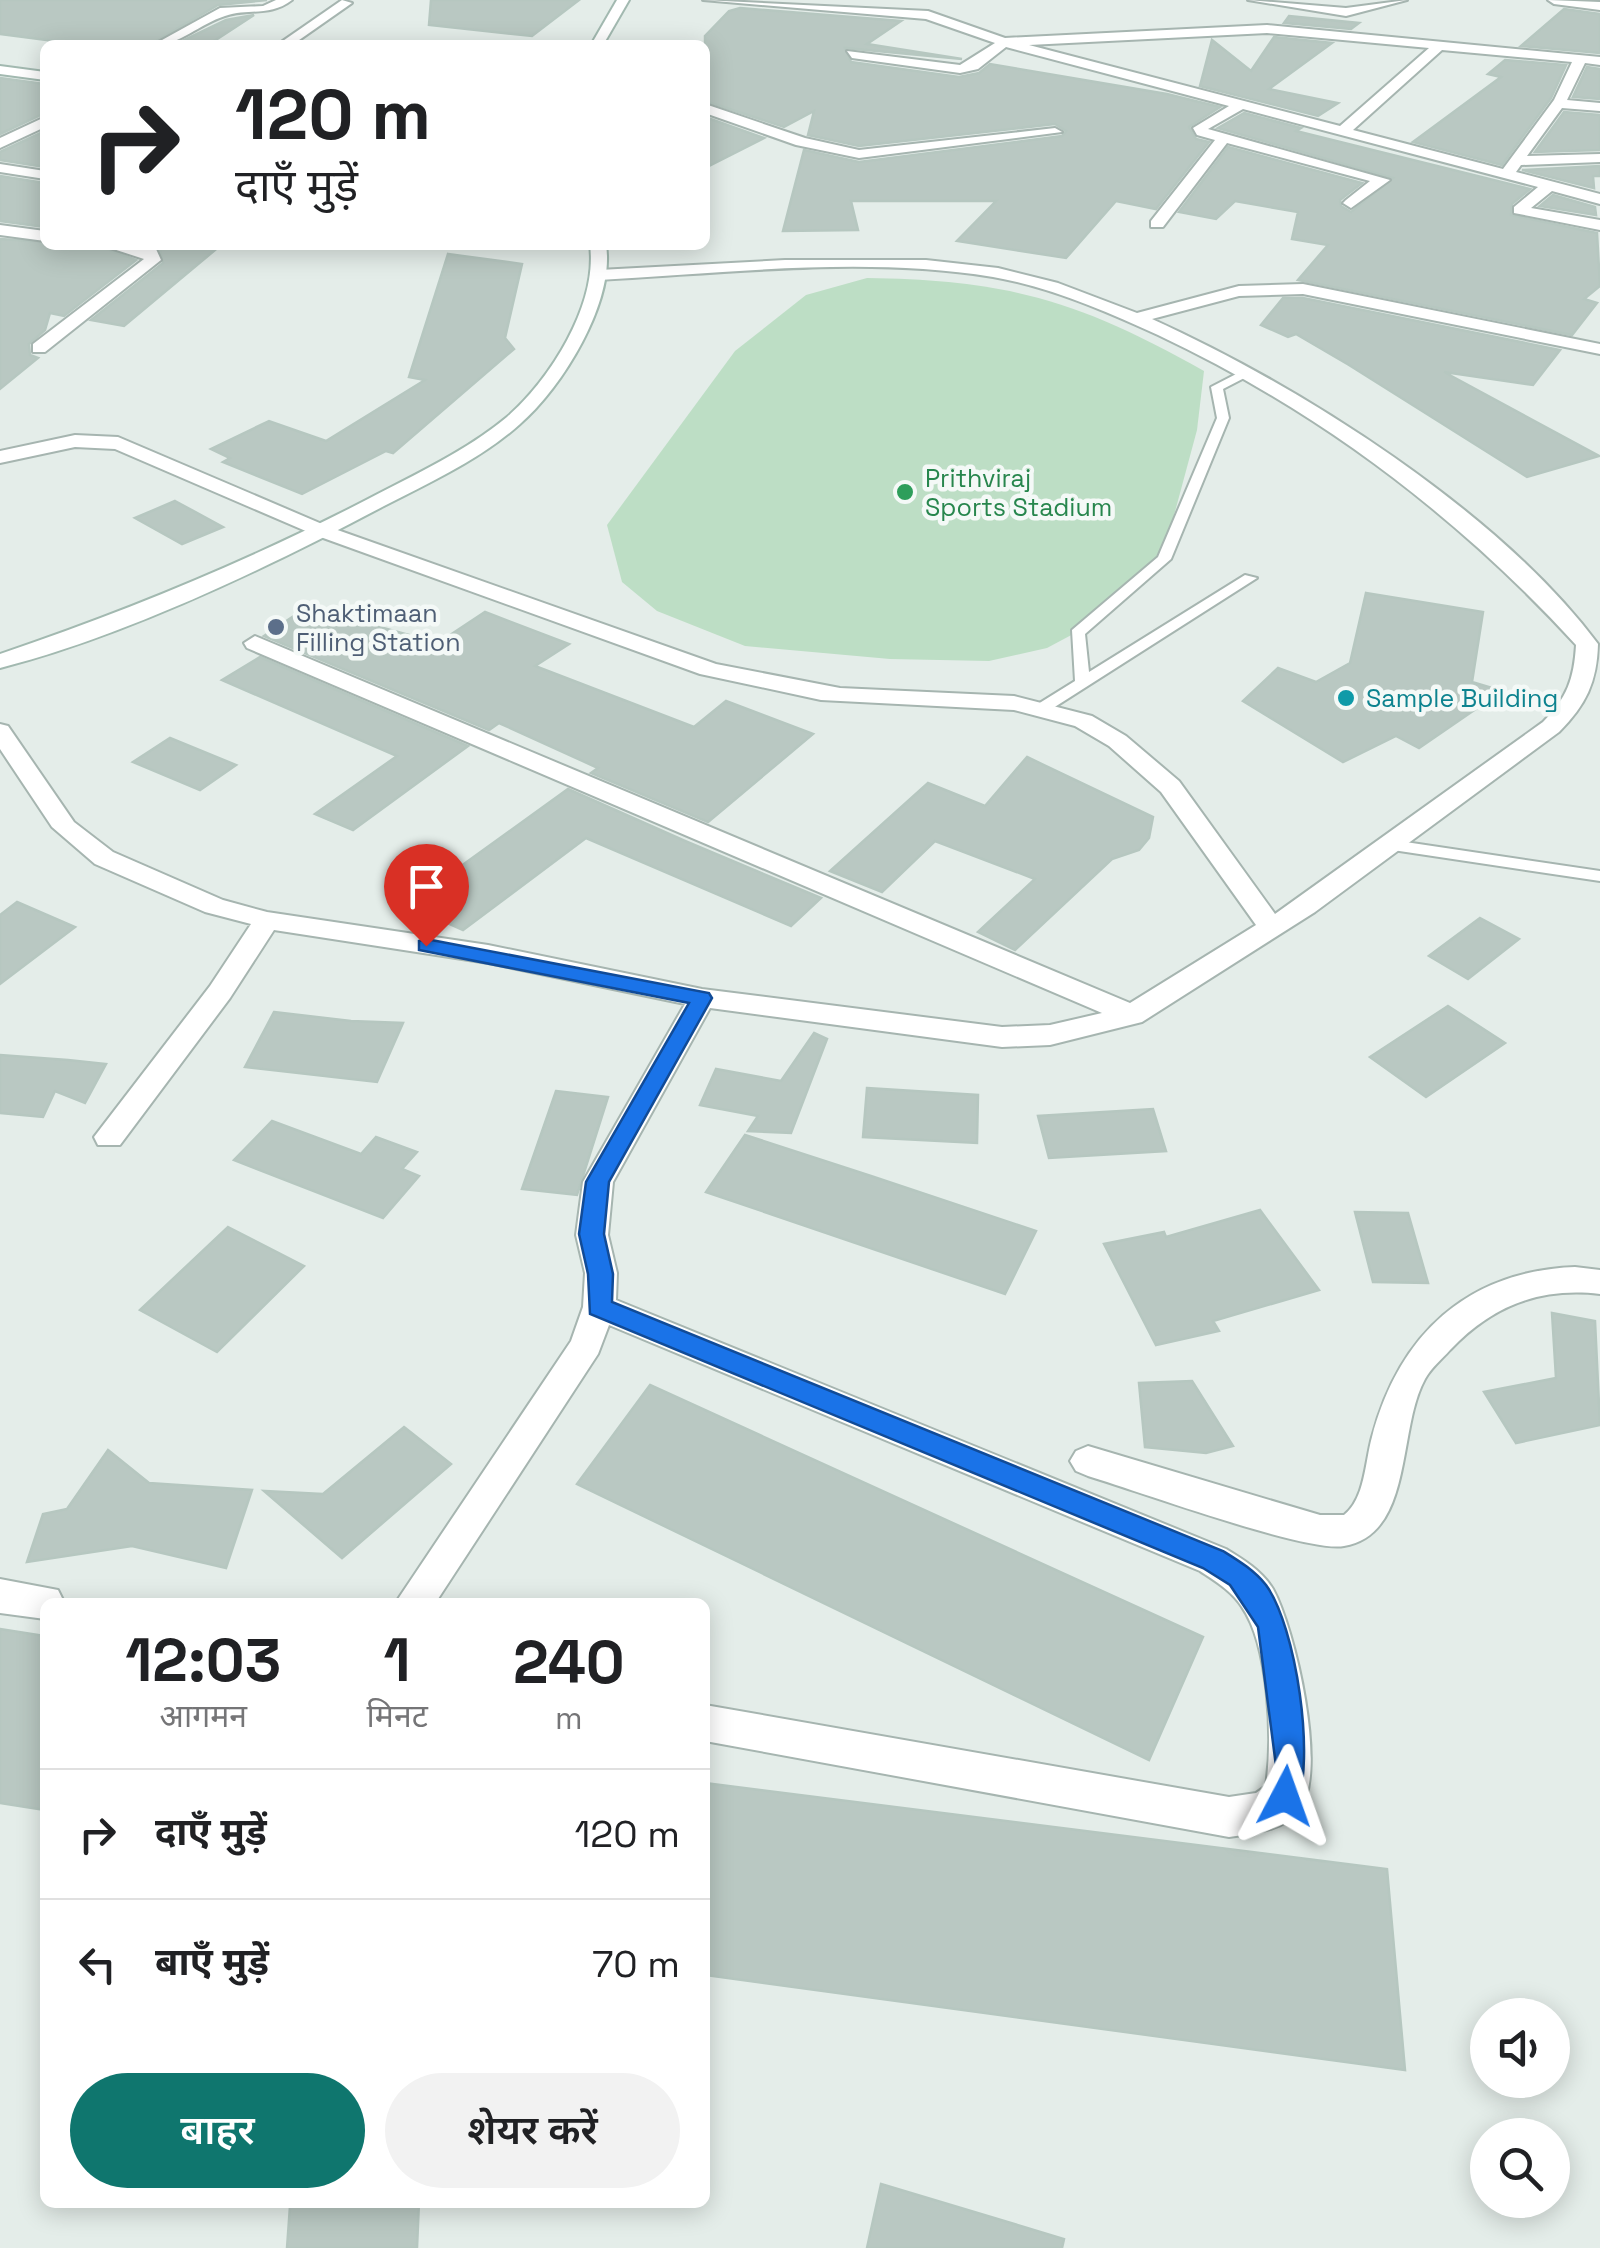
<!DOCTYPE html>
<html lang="hi">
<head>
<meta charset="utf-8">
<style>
	:root { --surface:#fff; --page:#f2f2f2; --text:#202124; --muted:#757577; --line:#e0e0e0; --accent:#0f766e }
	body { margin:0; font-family:"Space Grotesk","Noto Sans Devanagari",sans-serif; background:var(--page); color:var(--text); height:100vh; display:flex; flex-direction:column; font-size:38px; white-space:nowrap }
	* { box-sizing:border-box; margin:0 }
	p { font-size:32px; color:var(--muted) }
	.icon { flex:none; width:55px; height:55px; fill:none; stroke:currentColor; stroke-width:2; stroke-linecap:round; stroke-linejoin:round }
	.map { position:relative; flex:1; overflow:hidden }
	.panel { position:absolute; left:40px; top:1598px; width:670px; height:610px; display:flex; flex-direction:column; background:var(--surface); border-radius:15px; box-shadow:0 5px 25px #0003 }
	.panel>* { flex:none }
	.hud { position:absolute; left:40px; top:40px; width:670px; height:210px; border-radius:15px; box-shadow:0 5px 25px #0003; background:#fff; color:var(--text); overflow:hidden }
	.fabs { position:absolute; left:1470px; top:1998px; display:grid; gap:20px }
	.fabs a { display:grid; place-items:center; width:100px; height:100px; border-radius:50%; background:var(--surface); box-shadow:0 5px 25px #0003; font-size:50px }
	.pin { position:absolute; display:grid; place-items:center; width:85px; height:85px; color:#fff; margin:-102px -42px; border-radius:50% 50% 50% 0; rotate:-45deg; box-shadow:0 0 10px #0007 }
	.pin .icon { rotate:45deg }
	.me { position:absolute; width:110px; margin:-55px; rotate:4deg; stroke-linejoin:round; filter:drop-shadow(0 0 8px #0008) }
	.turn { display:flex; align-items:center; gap:35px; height:210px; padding:0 30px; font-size:45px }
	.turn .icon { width:130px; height:130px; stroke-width:2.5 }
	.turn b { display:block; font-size:70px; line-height:85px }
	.eta { display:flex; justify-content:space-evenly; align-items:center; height:170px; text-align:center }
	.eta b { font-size:60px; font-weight:600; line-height:70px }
	.cta { display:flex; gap:20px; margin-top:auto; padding:20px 30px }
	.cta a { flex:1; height:115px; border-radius:60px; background:var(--accent); color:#fff; font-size:40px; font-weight:600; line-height:115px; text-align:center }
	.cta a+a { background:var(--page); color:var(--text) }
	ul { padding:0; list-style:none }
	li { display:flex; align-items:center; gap:30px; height:130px; padding:0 30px; border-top:2px solid var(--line) }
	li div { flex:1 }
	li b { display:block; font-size:38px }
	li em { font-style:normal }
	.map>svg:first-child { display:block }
	.green { fill:#bddec5 }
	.building { fill:#b9c8c2; stroke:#b6c7c0; stroke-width:2.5 }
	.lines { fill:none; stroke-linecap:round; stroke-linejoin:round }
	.lane-casing { stroke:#a6b5b0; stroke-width:4 }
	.street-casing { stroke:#a6b5b0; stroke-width:4 }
	.secondary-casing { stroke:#a2b9b0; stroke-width:4 }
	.lane { fill:#fff; fill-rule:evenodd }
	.street { fill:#fff; fill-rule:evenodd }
	.secondary { fill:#fff; fill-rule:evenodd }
	.route { fill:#1a73e8; stroke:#114b97; stroke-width:2.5 }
	.leisure-dot { fill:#2e9e5b; stroke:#f4f9f7; stroke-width:4 }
	.service-dot { fill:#5c6f8a; stroke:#f4f9f7; stroke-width:4 }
	.culture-dot { fill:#0f9aa8; stroke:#f4f9f7; stroke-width:4 }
	.labels { text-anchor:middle; stroke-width:9; stroke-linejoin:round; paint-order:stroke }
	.far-leisure-label { font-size:25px; fill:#27864d; stroke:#f4f9f7; text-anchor:start }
	.far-service-label { font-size:25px; fill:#4e5e75; stroke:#f4f9f7; text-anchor:start }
	.far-culture-label { font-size:25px; fill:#0d838f; stroke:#f4f9f7; text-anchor:start }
</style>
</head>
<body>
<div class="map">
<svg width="1600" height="2248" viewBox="0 0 1600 2248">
	<rect width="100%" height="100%" fill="#e4ede9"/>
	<!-- green -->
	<path class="green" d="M867,278C1009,280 1080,301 1204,371L1197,430L1159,571L1092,624L1047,648L989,661L890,659L745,646L657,611L622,582L607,525L735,351L806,295Z"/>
	<!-- building -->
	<g class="building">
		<path d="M0,0H267L218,5L149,45H85L0,34Z"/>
		<path d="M431,0H579L532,36L429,25Z"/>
		<path d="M740,8L901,21L867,44L962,59L845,48L851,62L959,77L979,73L990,64L1167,94L1220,107L1189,127L1196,139L1209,142L1156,209L1116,201L1066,258L957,241L996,201H851L858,230L783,231L804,150L859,162L1062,136L1066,131L1055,124L859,146L808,135L814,111L784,127L705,101V36L729,11Z"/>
		<path d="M1564,9L1600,14V53L1521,46Z"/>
		<path d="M254,15L208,45H174L226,20Z"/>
		<path d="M1289,16L1359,23L1351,29L1284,23Z"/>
		<path d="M1274,37L1332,43L1269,89L1338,103L1318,116L1200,86L1212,40L1251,71Z"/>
		<path d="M1505,60L1566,65L1551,98L1502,165L1413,142L1501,77L1488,74Z"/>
		<path d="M1587,67L1600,69V99L1573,97Z"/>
		<path d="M0,78L45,84V113L0,134Z"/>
		<path d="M1564,112L1600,115V150L1535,152Z"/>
		<path d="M1244,113L1301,128L1296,131L1530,189L1512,204L1511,215L1597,233L1600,286L1584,299L1597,303L1572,335L1298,280L1328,245L1292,239L1298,212L1235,201L1216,219L1179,212L1228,147L1362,183L1340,200L1341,206L1351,212L1393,178L1218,128Z"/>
		<path d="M705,117L764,138L705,168Z"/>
		<path d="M45,131V167L0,160V152Z"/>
		<path d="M1600,166V176H1593L1594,188L1522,170Z"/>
		<path d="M0,176L45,183V227L0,221Z"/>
		<path d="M1553,195L1595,207L1596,215L1540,206Z"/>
		<path d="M0,239L97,245L136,260L64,316L50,313L45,330L29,344L30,355L38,358L0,389Z"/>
		<path d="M153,245H221L124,326L91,320L163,263L159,247Z"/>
		<path d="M448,254L522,264L505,338L514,349L393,453L386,451L302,494L223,462L230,458L211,449L269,421L326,441L425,380L409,377Z"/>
		<path d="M1283,298H1303L1560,350L1533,385L1444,372L1599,456L1527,477L1349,365L1296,334L1288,337L1261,325Z"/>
		<path d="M175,501L223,527L182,544L135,518Z"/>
		<path d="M1366,593L1483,612L1472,682L1502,691L1419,748L1396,736L1343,762L1243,701L1278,668L1316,682L1350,663Z"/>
		<path d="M307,607L438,643L485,612L569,644L535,666L694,727L726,701L813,734L708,822L591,773L598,768L499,723L489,730L264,636Z"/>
		<path d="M260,657L468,746L353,830L315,814L397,756L222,680Z"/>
		<path d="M170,738L236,765L200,790L133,762Z"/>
		<path d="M1027,757L1153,817L1149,838L1139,850L1112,859L1015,950L978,932L1035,879L935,841L882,892L830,871L928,783L985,806Z"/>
		<path d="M568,789L685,841L821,898L791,926L586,838L463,930L407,905Z"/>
		<path d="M17,902L75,927L0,984V915Z"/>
		<path d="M1480,918L1519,939L1468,979L1429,956Z"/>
		<path d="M1448,1006L1505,1043L1426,1097L1370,1057Z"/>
		<path d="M274,1012L351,1021L403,1023L377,1082L245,1067Z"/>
		<path d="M814,1033L827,1039L791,1133L748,1131L758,1116L700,1105L716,1069L781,1081Z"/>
		<path d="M0,1055L68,1060L106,1064L85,1103L55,1091L43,1117L0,1113Z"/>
		<path d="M867,1088L978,1095L977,1143L863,1137Z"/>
		<path d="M556,1091L608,1097L577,1195L522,1189Z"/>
		<path d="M1153,1109L1166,1151L1049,1158L1038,1116Z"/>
		<path d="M272,1121L361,1154L376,1137L417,1152L402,1169L419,1176L383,1218L234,1160Z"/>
		<path d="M745,1135L871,1176L1036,1231L1005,1294L706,1192Z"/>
		<path d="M1260,1210L1319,1290L1213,1321L1219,1331L1156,1345L1104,1244L1164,1232L1166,1237Z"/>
		<path d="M1355,1212L1408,1213L1428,1283L1373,1282Z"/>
		<path d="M228,1227L304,1266L217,1352L140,1310Z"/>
		<path d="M1552,1313L1595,1321L1600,1425L1516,1443L1484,1392L1556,1378Z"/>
		<path d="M1192,1381L1233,1446L1206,1453L1145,1447L1139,1383Z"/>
		<path d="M650,1385L1203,1637L1149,1760L577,1484Z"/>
		<path d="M404,1427L451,1464L342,1558L264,1491L323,1494Z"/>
		<path d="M108,1450L149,1483L252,1490L226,1568L132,1546L27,1562L43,1514L67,1509Z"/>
		<path d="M0,1629L45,1636V1810L0,1803Z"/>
		<path d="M705,1783L1387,1869L1405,2070L705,1975Z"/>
		<path d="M881,2184L1064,2239L1062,2248H867Z"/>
		<path d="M324,2202H419L417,2248H287L290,2206Z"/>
	</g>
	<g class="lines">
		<!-- lane casing -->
		<g class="lane-casing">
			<g id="lane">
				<path d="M1242,371L1252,374L1223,389L1229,418L1171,559L1085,634L1089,672L1245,575L1257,578L1050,710H1038V704L1075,681L1072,630L1158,557L1217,418L1211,387Z"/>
				<path d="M1392,840L1600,871V881L1386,849V841Z"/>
			</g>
		</g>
		<!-- street casing -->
		<g class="street-casing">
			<g id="street">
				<path d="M276,0H292C270,17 249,8 225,16C199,24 181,45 153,45L220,8L263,6Z"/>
				<path d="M342,0L352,3L292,45H277Z"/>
				<path d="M703,0L928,11L1005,38L1267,25L1600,57V65L1585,63L1567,100L1600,103V111L1562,108L1527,156L1600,154V162L1521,165L1516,172L1600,194V204L1552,191L1531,208L1600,220V230L1514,213V207L1538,187L1243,109L1208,129L1390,180L1351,208L1343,203L1346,200L1370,181L1227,143L1163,227H1151V221L1215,140L1197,135L1193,128L1229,106L1006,47L978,69L960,73L852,58L847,51L960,65L995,43L926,19ZM1267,33L1429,48L1340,126L1029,45ZM1442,50L1572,62L1554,100L1503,169L1353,130Z"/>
				<path d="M1248,0L1346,8L1407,0L1346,16Z"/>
				<path d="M1548,0L1600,2V10L1554,4Z"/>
				<path d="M705,104L805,138L859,150L1055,128L1062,132L859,158L796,145L705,113Z"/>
				<path d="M45,117V127L0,148V138Z"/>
				<path d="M0,164L45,171V179L0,172Z"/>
				<path d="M0,225L45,231V241L0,235Z"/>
				<path d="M101,245L156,249L161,260L45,352H33V344L144,259Z"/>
				<path d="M785,260H926L998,268L1058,283L1137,313L1239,286L1303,284L1600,344V354L1303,294L1239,296L1152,319C1300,386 1500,512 1598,644C1597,682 1586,705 1559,732L1315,912L1142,1022L1050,1045L1002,1047L710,1008L613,1182L608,1235L617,1273L616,1300L1226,1549C1244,1560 1262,1571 1273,1589C1295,1629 1328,1771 1300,1809C1284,1831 1254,1833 1229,1837L705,1741V1705L1229,1797L1256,1793L1266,1786C1273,1739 1269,1646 1242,1607C1232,1591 1215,1581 1200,1571L609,1325L598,1354L436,1602H396L571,1341L583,1307L585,1273L576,1235L583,1182L685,1004L488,963L274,930L230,998L120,1145H98L94,1137L210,986L251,924L205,912L95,864L52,827L0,749V724L8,726L74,822L113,852L223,900L267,912L488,945L702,989L1002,1027L1050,1025L1102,1013L247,648L244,643L255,636L1130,1003L1256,925L1161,792L1109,746L1075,726L1014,710L821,700L700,674L315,535L115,449L75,447L0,463V451L75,435L118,437L329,527L716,664L840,688L1014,696L1092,716L1126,736L1179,781L1275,914L1543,722C1567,698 1574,679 1576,645C1457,515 1317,410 1158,335C1105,311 1050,287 993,277C864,256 729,273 599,280L591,275L599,270Z"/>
				<path d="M1575,1267L1600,1270V1294C1539,1287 1492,1306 1450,1350C1442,1359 1431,1368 1425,1379C1397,1429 1414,1534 1344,1546C1307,1553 1135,1490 1088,1476L1076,1471L1070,1461L1076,1451L1088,1446L1320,1515H1344C1365,1499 1365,1462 1372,1437C1399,1335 1467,1271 1575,1267Z"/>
				<path d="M0,1579L58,1590L64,1602H45V1619L0,1613Z"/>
			</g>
		</g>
		<!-- secondary casing -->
		<g class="secondary-casing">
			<g id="secondary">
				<path d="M617,0H629L603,45H591Z"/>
				<path d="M0,66L45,72V80L0,74Z"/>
				<path d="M590,245H606C615,302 562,388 520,424C481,459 431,482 384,506C269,567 126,636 0,668V654C127,611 251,560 370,498C416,474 466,451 507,417C550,380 598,304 590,245Z"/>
			</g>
		</g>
		<!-- lane -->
		<use href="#lane" class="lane"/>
		<!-- street -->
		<use href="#street" class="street"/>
		<!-- secondary -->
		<use href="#secondary" class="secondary"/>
	</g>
	<!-- route -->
	<path class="route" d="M426,939L709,993L712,998L609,1182L604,1234L613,1274L612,1302L1223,1551C1239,1561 1254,1570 1266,1585C1296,1626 1316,1760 1296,1807L1285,1811L1274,1807L1270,1796L1276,1766L1258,1627L1230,1585L1203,1568L590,1314L588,1274L579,1234L586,1182L689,1003L419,950V941Z"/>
	<!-- markers -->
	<circle class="leisure-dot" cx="905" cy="492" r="10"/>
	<circle class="service-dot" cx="276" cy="627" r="10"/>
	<circle class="culture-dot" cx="1346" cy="698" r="10"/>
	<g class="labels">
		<!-- far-leisure labels -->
		<g class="far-leisure-label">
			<text x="925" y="487">Prithviraj<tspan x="925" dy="29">Sports Stadium</tspan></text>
		</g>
		<!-- far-service labels -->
		<g class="far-service-label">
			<text x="296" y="622">Shaktimaan<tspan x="296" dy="29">Filling Station</tspan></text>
		</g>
		<!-- far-culture labels -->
		<g class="far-culture-label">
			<text x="1366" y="707">Sample Building</text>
		</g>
	</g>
</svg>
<div class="fabs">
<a><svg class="icon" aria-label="sound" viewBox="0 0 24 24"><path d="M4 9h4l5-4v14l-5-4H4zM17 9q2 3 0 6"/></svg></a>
<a><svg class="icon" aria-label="search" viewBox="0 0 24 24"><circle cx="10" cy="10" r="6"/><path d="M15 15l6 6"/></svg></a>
</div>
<div class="pin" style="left:426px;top:946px;background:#d93025"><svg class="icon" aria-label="arrive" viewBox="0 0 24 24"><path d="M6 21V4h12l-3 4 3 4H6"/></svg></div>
<svg class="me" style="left:1285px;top:1796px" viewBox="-20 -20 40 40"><path d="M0-17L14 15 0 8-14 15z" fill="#1a73e8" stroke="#fff" stroke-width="4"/></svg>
<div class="hud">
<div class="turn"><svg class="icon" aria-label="right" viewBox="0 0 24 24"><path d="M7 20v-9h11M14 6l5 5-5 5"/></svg><div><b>120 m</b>दाएँ मुड़ें</div></div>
</div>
<section class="panel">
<div class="eta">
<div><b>12:03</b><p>आगमन</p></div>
<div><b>1</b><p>मिनट</p></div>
<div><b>240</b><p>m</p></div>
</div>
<ul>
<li><svg class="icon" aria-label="right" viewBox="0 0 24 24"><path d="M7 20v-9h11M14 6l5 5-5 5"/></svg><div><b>दाएँ मुड़ें</b></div><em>120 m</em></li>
<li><svg class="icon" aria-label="left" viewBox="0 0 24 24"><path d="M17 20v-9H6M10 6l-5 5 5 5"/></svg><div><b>बाएँ मुड़ें</b></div><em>70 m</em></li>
</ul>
<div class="cta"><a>बाहर</a><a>शेयर करें</a></div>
</section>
</div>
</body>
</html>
